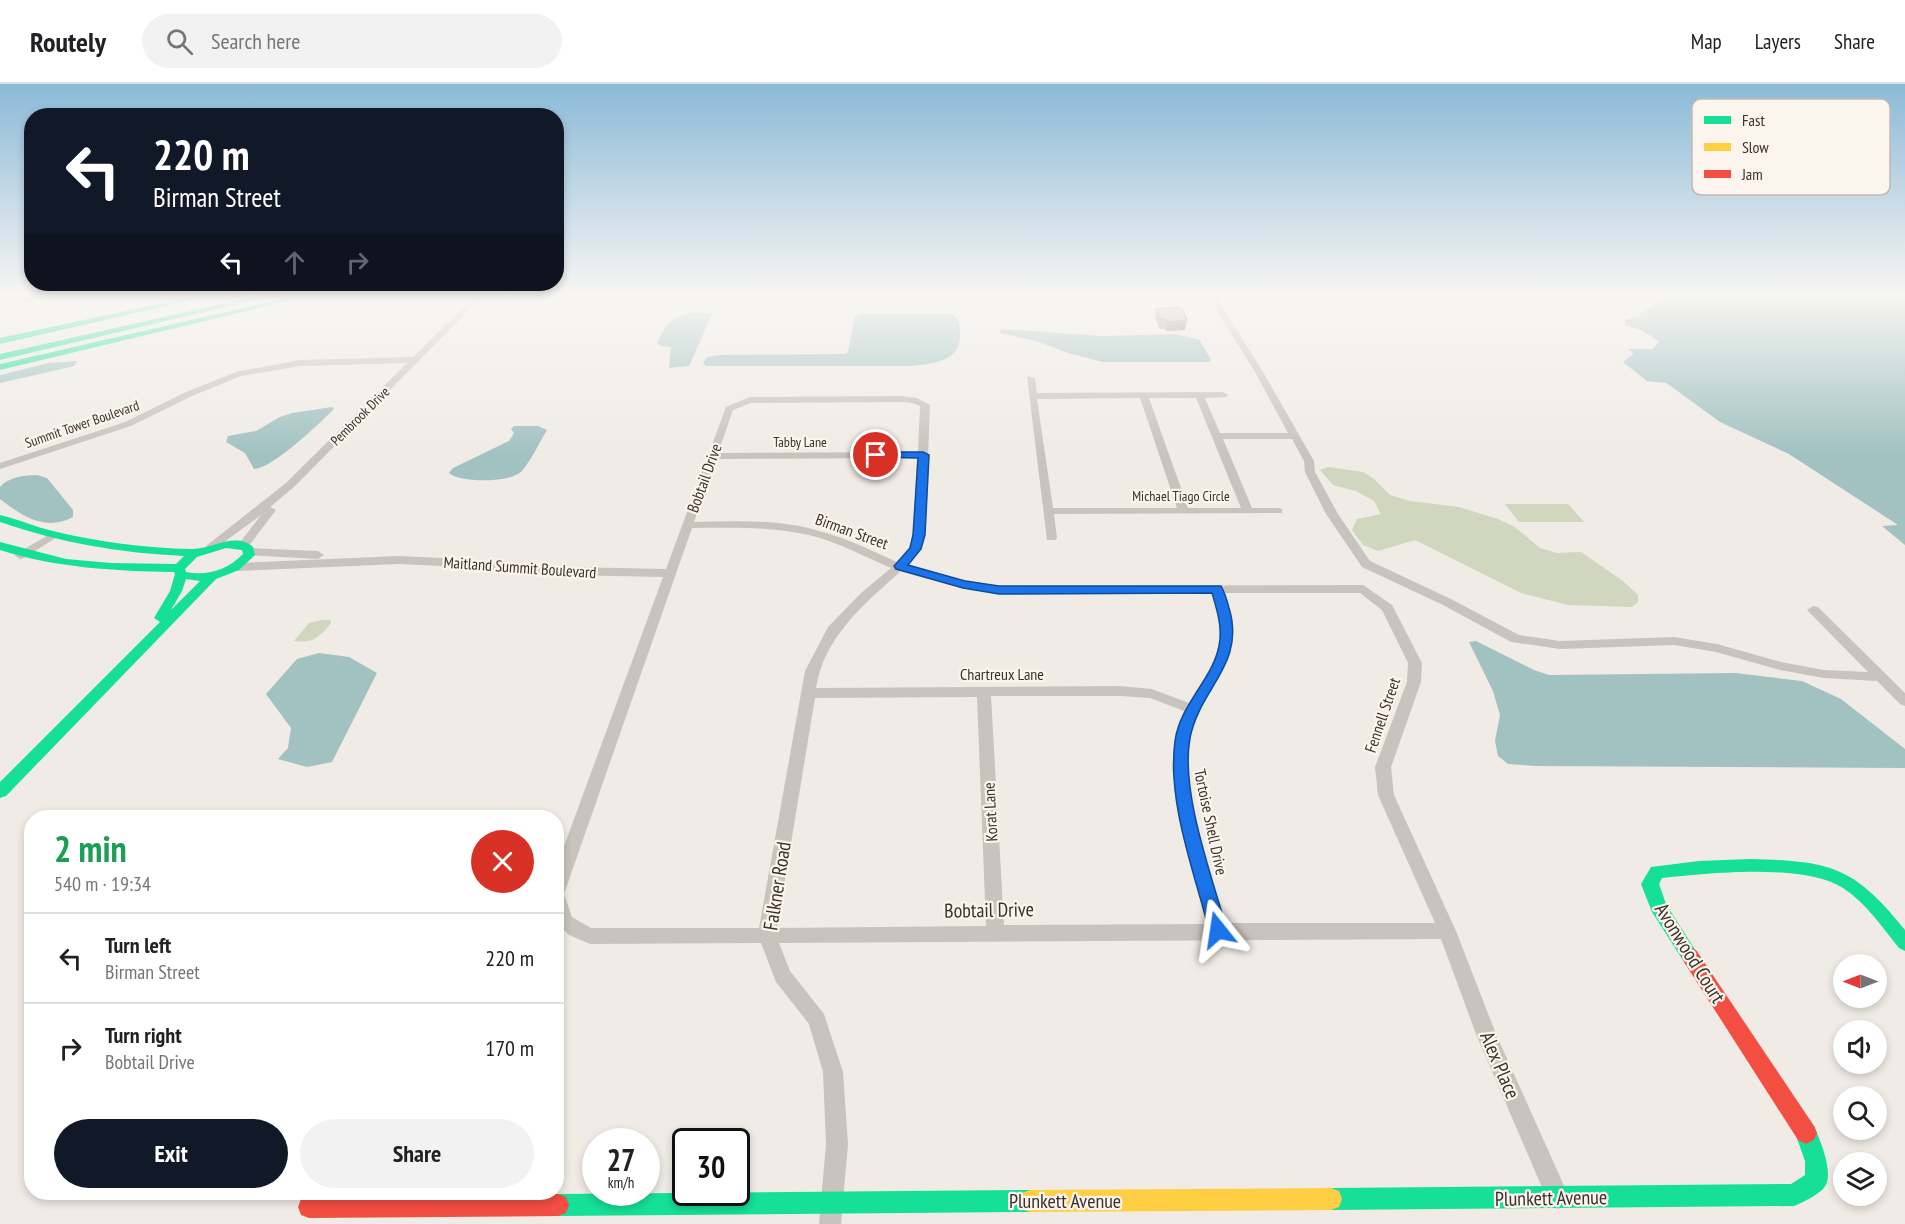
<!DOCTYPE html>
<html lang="en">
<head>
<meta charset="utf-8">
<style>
	:root { --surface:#fff; --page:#f2f2f2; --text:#202124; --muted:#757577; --line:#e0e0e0; --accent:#111827 }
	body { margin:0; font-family:"PT Sans Narrow",sans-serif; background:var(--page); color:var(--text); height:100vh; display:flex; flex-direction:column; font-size:22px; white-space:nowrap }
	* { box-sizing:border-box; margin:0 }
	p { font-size:20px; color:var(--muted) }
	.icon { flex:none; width:33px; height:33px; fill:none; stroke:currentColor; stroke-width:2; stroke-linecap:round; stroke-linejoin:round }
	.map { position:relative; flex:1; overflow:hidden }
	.details { position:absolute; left:24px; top:726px; width:540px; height:390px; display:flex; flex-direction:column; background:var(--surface); border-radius:24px; box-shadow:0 3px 9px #0003 }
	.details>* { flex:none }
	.guide { position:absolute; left:24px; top:24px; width:540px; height:183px; border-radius:24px; box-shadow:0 3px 9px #0003; background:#111827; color:#fff; overflow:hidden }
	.needle { width:39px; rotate:270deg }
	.tools { position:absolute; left:1833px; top:870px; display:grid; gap:12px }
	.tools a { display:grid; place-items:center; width:54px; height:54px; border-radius:50%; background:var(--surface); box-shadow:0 3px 9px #0003; font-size:30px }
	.speed { position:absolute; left:582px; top:1044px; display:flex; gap:12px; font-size:30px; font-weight:700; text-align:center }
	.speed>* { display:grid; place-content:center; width:78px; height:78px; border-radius:50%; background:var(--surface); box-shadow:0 3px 9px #0003; line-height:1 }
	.speed small { font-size:15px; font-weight:400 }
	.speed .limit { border:3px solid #111; border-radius:9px; background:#fff; color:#111 }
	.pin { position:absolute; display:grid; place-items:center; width:51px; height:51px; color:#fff; margin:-26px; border:3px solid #fff; border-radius:50%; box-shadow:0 2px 6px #0007 }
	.me { position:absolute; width:66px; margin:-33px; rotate:345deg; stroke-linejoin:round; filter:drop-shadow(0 0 4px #0008) }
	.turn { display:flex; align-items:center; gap:21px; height:126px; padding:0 30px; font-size:27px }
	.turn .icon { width:78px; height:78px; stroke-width:2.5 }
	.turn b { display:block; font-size:42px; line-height:51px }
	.lanes { display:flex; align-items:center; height:57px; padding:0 30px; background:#0003; justify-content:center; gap:30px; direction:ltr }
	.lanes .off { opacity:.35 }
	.round { display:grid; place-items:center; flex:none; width:63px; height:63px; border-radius:32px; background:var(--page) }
	.head { display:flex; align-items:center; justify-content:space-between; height:102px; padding:0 30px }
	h1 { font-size:36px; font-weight:600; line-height:45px; color:#1e9e55 }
	.primary-button { display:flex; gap:12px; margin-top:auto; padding:12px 30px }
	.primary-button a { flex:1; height:69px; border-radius:36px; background:var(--accent); color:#fff; font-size:24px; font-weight:600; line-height:69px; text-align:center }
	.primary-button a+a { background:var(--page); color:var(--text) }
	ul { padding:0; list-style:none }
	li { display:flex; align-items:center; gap:18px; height:90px; padding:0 30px; border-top:2px solid var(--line) }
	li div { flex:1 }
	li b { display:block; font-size:22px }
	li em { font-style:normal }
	header { display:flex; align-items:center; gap:36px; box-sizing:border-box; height:84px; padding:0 30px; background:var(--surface); border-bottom:2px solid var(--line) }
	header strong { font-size:28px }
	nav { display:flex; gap:33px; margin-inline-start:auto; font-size:21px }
	.search { width:420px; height:54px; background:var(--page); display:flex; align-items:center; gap:15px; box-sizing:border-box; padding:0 21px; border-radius:33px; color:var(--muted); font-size:22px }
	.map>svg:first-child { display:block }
	.green { fill:#d1d6bf }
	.water { fill:#a1c2c1 }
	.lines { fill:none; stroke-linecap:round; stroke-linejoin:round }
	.street { fill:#c9c3be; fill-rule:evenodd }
	.fast { fill:#16e098; fill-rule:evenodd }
	.slow { fill:#ffcf43; fill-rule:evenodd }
	.jam { fill:#f24e42; fill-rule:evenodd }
	.wall { fill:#a89690 }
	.shaded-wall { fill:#887a75 }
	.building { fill:#c3afa7; stroke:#887a75; stroke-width:1.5 }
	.route { fill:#1a73e8; stroke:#114b97; stroke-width:1.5 }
	.labels { text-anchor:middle; stroke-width:4.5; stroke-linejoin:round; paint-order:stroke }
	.far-street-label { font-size:14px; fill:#3b302b; stroke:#fbf5ee }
	.street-label { font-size:16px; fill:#3b302b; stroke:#fbf5ee }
	.near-street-label { font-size:20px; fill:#3b302b; stroke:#fbf5ee }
	.key { fill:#fbf5ee; stroke:#c1bab4; stroke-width:1.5 }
	.key-label { font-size:16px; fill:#3b302b }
</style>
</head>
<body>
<header>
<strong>Routely</strong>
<div class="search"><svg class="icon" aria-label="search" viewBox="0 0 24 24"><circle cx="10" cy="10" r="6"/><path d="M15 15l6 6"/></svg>Search here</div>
<nav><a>Map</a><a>Layers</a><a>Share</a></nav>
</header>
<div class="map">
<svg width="1905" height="1140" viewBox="0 0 1905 1140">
	<rect width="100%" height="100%" fill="#f0ebe5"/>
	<!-- green -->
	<g class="green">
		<path d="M1328,383L1363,388L1373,394L1390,411L1410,417L1459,423L1498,435L1515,443L1540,464L1557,469L1581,468L1623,497L1638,511V518L1632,523L1568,521L1521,509L1415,456L1378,467L1363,461L1352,446L1357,435L1381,430L1374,417L1356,407L1333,401L1320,386Z"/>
		<path d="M1505,420H1568L1584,438H1519Z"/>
		<path d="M322,536H331V539C320,553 312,560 294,557L309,539Z"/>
	</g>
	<!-- water -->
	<g class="water">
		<path d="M1667,211H1905V461L1882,442L1898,441L1789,370L1720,338L1672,303L1666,299L1647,297L1623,278L1632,271L1633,268L1627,265H1653L1659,257L1641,246L1625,241V236L1640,233L1641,229Z"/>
		<path d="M694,228L712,230L689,282L669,284L671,263L661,262L657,259C668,237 670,234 694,228Z"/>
		<path d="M862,229L953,230C960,237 960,241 960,251C961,281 923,281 901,282H706L703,279L707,273L718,271L844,270L848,268L855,232Z"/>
		<path d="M1001,245L1102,252L1177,250L1200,256L1211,276L1209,278H1103L1068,269L1036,257L1000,249Z"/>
		<path d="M77,277L74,282L66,284L0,299V291L49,279Z"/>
		<path d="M332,323L334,325C320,339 272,385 254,385L245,369L226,358L228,352L256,347L280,333L292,329Z"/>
		<path d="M514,342H538L547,346C539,359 532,375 522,387C511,399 460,399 449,389L453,384L509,357L514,349L511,345Z"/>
		<path d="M37,391L47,394L73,426V433C46,448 22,432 0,415V403C10,392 23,392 37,391Z"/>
		<path d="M1476,557L1534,586L1549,591L1735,589L1802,597L1841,615L1905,665V684L1536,682L1508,680L1498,672L1495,657L1500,631L1493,607L1469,558Z"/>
		<path d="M319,569L349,573L377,589L332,678L307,683L278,675L288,664L291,644L266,610L297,575Z"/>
	</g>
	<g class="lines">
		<!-- street -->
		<g class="street">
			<path d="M476,211H484L294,403L270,423L276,426L248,463H240L238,461L261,431L216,464L212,466L206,462L286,399L407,279L300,282L241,292L192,312L131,342L0,385V379L125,338L186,308L236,288L300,276L413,273Z"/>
			<path d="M1207,211H1215L1263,288L1314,377L1315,388L1338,430L1370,477L1451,515L1519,551L1560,557L1674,553L1717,560L1781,578L1824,586L1868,588L1807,526L1813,522L1818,523L1905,609V622L1900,620L1877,597L1824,594L1780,586L1716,568L1674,561L1560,565L1511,558L1443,521L1362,483L1326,430L1305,388L1304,377L1292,355H1223L1252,424H1278L1282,425V429L1054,430L1057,454L1055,456H1047L1027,292L1035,294L1037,309L1223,308L1228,311L1226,313L1205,314L1220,349H1288L1255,288ZM1140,314L1177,424H1053L1037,315ZM1149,314H1196L1241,424H1188Z"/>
			<path d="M901,312L917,314L930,321L925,451L921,465L907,481L949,493L999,502L1363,501L1392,521L1422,579L1421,598L1391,683L1394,711L1456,847L1496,950L1566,1106L1569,1114L1566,1122L1558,1125L1550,1122L1476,950L1441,855L779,859L790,887L824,930L843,988L848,1060L841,1140H819L826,1060L823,988L809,940L776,898L761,859L590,860L569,851L556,839V784L663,493L520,490L464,483L399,480L237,487L231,483L237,479L399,472L464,475L520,482L666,485L726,323L750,313ZM901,318L912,319L920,322L918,368L718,369L733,326L751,319ZM917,374L913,451L909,464L897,478C872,467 847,454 819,447C779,435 736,437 694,438L716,375ZM692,444C732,444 774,442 813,452C840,459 865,473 891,484L861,509L828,543L805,587L759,844H591L572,833L564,810ZM901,487L949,500L999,510L1212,509C1228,564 1217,573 1189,619L1152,605L1120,602L816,604C824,553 864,520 901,487ZM1225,509H1360L1382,526L1408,579L1407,598L1375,683L1378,711L1435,839H1225C1209,781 1183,719 1190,657C1195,614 1237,585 1233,540C1233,530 1227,519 1225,509ZM991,612H1120L1150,614L1184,627L1176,654L1172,684L1177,723L1207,840L1004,841ZM977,613L986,842L777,844L815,614Z"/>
			<path d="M50,450L56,453L54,455L24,474L20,475L14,471Z"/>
			<path d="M250,464L318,467L324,471L318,475L246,471L244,468L246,465Z"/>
		</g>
		<!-- fast -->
		<g class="fast">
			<path d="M200,211H214L0,260V254Z"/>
			<path d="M262,211H276L0,276V270Z"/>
			<path d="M299,211H313L0,286V280Z"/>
			<path d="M0,431C18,435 35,443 53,447C98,458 145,464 191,465C211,466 235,447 253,463L255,471L239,486L216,495L6,712L0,714V698L160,538L154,534L170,507L175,490L174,488C115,487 57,484 0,466V458L66,475L111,479L176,480L184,472C121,469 60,459 0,438ZM226,464L242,466L243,470C227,486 208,492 186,488L185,485L197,473ZM186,495L200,497L171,526L182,507Z"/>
			<path d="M1750,775C1830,777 1854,782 1905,846V867L1899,864C1882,843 1866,819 1843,804C1803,779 1709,789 1662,794L1659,800L1666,820L1699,872L1696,878L1690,880L1684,878L1652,828L1641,800L1651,783L1699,777Z"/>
			<path d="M1806,1038L1814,1042C1820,1056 1836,1092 1823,1105C1816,1112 1803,1118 1794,1122L1331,1126L1323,1123L1320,1115L1323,1107L1331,1104L1791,1100L1805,1091V1077L1795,1049L1798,1042Z"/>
			<path d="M1030,1106L1038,1109L1041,1117L1038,1125L1030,1128L558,1132L550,1129L547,1121L550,1113L558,1110Z"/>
		</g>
		<!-- slow -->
		<path class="slow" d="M1331,1104L1339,1107L1342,1115L1339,1123L1331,1126L1030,1128L1022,1125L1019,1117L1022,1109L1030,1106Z"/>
		<!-- jam -->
		<g class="jam">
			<path d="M1690,864L1696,866L1814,1042L1817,1049L1814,1056L1806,1060L1798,1056L1684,878L1681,872L1684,866Z"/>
			<path d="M558,1110L566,1113L569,1121L566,1129L558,1132L309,1134L301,1131L298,1123L301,1115L309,1112Z"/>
		</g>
	</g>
	<!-- wall -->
	<path class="wall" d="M1156,225L1187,236L1185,246L1166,247L1165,245H1160L1155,234Z"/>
	<!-- shaded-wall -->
	<g class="shaded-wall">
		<path d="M23,211H50L27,218Z"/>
		<path d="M1187,236L1185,246L1166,247L1167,238Z"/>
	</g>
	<!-- building -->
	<path class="building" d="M1178,223L1182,225L1187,236L1167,238L1166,236H1161L1156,225Z"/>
	<!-- sky -->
	<linearGradient id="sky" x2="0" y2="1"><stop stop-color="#8bbad8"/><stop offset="0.57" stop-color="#f8f6f3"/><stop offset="1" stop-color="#f8f6f3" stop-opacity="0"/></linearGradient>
	<rect width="1905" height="370" fill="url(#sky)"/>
	<!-- route -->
	<path class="route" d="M876,368H923L929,371L925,451L921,465L908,481L965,497L999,502H1221C1225,509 1227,516 1229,524C1246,581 1200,603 1190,654C1180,707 1212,793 1227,846L1224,851L1218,853L1211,851L1209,846C1194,787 1167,718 1175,657C1180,620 1213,595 1219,562C1223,544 1217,526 1212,509L999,510L963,504L896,485L894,482L910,464L913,451L918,374L873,373L871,371Z"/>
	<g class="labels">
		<!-- far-street labels -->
		<g class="far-street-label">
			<text transform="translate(360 332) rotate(-45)" y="5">Pembrook Drive</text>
			<text transform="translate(82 340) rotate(-19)" y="5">Summit Tower Boulevard</text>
			<text x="800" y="363">Tabby Lane</text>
			<text x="1181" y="417">Michael Tiago Circle</text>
		</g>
		<!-- street labels -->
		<g class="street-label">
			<text transform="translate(704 394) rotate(-70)" y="6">Bobtail Drive</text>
			<text transform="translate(852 447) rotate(20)" y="6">Birman Street</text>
			<text transform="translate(520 483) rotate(4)" y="6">Maitland Summit Boulevard</text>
			<text x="1002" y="596">Chartreux Lane</text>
			<text transform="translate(1382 631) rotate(-71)" y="6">Fennell Street</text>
			<text transform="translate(990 728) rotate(-93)" y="6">Korat Lane</text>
			<text transform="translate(1211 738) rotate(78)" y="6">Tortoise Shell Drive</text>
		</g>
		<!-- near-street labels -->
		<g class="near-street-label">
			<text transform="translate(777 802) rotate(-81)" y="7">Falkner Road</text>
			<text transform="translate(989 826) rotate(-1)" y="7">Bobtail Drive</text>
			<text transform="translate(1690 869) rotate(58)" y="7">Avonwood Court</text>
			<text transform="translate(1500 981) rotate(67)" y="7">Alex Place</text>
			<text transform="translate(1551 1114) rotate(-1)" y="7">Plunkett Avenue</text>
			<text x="1065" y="1124">Plunkett Avenue</text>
		</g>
	</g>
	<!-- legend -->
	<rect x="1692" y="15" width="198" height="96" rx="9" class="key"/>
	<rect x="1704" y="32" width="27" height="8" fill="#16e098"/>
	<rect x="1704" y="59" width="27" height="8" fill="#ffcf43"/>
	<rect x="1704" y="86" width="27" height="8" fill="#f24e42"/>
	<g class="key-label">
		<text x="1742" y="42">Fast</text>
		<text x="1742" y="69">Slow</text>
		<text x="1742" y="96">Jam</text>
	</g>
</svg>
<div class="tools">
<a><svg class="needle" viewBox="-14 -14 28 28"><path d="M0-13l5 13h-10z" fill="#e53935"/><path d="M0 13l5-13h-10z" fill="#757577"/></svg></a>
<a><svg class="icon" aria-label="sound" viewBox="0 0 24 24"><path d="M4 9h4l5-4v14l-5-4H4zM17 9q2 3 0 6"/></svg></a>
<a><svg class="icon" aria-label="search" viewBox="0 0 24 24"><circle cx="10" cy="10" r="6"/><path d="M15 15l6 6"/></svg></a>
<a><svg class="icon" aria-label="layers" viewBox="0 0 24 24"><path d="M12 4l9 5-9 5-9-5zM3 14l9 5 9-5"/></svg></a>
</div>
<div class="speed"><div>27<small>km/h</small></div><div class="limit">30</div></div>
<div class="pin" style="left:876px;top:371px;background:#d93025"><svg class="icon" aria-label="arrive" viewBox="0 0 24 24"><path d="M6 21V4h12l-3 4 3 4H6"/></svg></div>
<svg class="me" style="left:1218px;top:846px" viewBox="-20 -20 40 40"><path d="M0-17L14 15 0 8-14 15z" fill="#1a73e8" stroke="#fff" stroke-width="4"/></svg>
<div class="guide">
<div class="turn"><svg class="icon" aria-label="left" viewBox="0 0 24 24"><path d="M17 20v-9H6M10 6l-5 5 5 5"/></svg><div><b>220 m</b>Birman Street</div></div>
<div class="lanes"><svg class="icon" aria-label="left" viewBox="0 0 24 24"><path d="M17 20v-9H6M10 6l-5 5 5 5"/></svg><svg class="icon off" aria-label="ahead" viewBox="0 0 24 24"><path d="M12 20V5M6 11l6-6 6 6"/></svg><svg class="icon off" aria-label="right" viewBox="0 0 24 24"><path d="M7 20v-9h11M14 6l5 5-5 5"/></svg></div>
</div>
<section class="details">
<div class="head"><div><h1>2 min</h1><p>540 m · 19:34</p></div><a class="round" style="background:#d93025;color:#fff"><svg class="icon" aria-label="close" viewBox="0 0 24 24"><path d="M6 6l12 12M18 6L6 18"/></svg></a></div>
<ul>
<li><svg class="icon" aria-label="left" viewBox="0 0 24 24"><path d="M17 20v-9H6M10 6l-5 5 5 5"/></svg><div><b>Turn left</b><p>Birman Street</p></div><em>220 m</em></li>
<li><svg class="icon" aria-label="right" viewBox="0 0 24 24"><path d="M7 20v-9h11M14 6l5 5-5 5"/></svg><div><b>Turn right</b><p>Bobtail Drive</p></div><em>170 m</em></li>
</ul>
<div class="primary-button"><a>Exit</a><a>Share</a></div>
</section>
</div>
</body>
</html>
